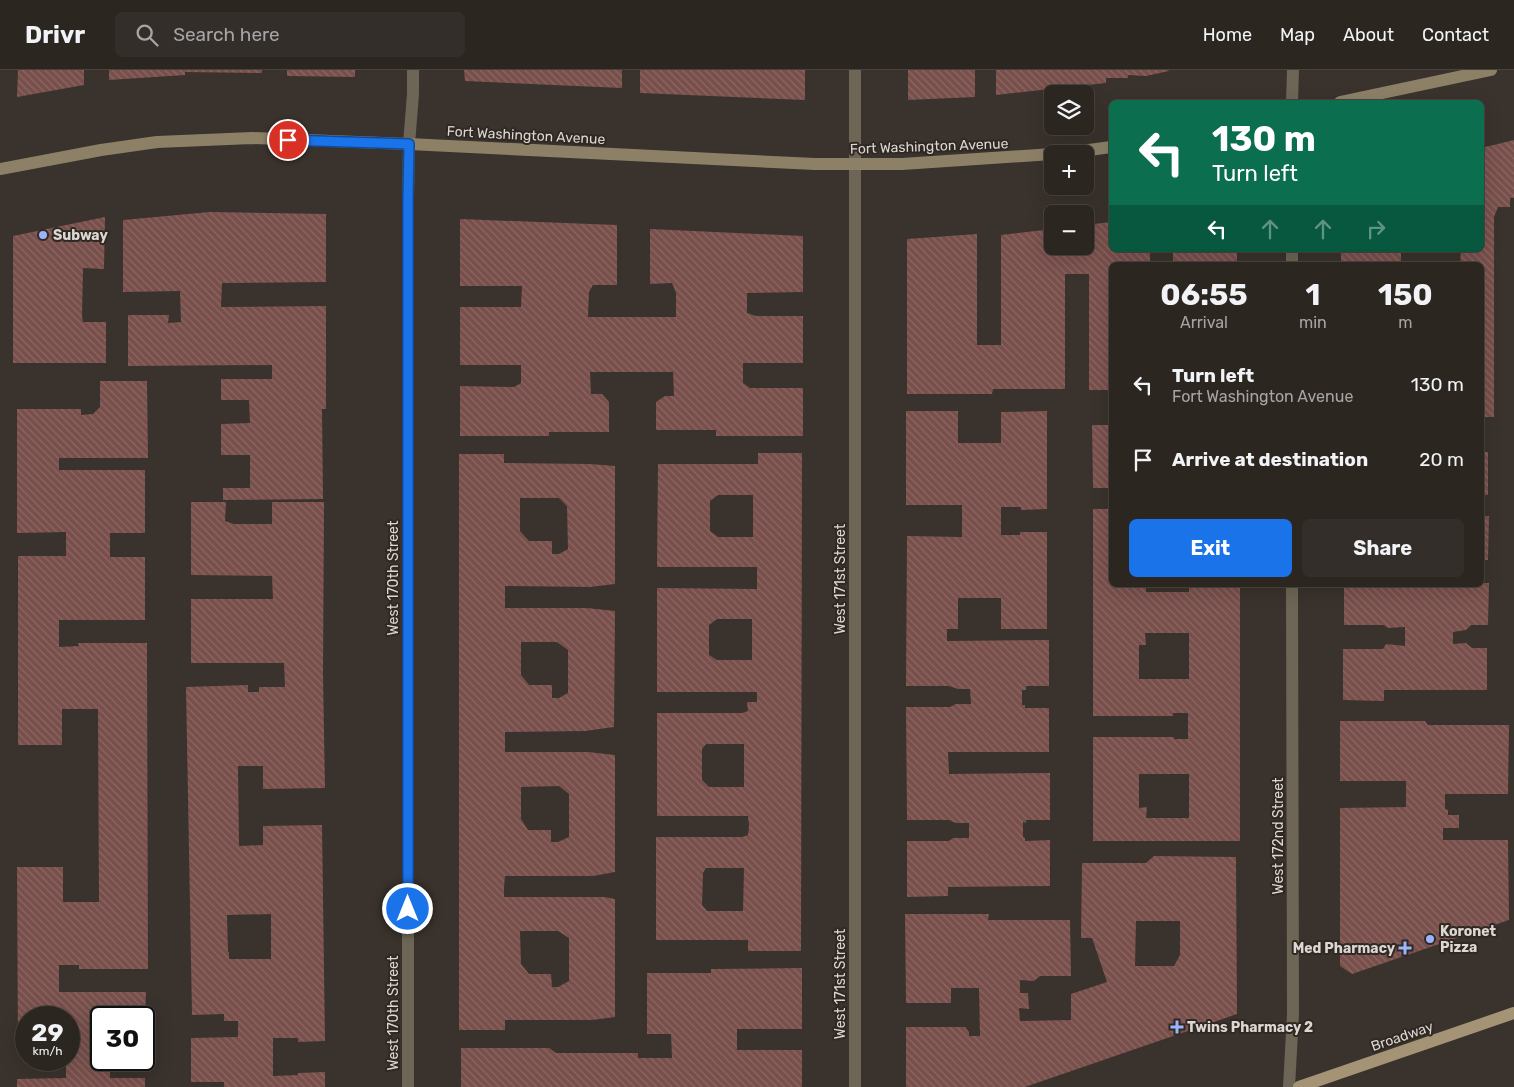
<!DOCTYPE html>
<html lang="en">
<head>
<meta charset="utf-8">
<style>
	:root { --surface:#2c2621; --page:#342e2a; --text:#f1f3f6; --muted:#a6a5a5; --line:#48433f; --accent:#1a73e8 }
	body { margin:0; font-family:Rubik,sans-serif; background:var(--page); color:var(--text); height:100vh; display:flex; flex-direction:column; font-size:19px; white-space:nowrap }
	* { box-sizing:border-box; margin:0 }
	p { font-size:16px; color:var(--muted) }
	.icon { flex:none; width:28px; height:28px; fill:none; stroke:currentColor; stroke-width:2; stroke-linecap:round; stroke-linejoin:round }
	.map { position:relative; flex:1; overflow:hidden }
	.panel { position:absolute; left:1109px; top:192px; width:375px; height:325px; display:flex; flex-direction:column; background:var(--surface); border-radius:8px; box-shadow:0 5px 20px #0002,0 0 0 1px var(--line) }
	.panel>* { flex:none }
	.guide { position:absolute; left:1109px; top:30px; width:375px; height:152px; border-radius:8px; box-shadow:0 5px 20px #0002,0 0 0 1px var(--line); background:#0b6e4f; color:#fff; overflow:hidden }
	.buttons { position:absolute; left:1044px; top:15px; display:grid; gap:10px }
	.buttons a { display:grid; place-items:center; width:50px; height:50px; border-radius:8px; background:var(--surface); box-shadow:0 5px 20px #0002,0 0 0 1px var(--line); font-size:25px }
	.speed { position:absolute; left:15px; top:936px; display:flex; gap:10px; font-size:25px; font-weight:700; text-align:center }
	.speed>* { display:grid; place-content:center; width:65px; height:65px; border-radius:50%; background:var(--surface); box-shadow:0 5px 20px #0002,0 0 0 1px var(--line); line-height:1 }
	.speed small { font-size:12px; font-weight:400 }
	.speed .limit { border:2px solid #111; border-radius:8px; background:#fff; color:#111 }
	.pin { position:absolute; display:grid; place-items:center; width:42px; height:42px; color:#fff; margin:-21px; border:2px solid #fff; border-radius:50%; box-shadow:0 1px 5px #0007 }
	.me { position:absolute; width:55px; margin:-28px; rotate:0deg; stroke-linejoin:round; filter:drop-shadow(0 0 4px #0008) }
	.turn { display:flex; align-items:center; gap:18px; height:105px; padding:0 20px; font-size:22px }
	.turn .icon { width:65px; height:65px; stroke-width:2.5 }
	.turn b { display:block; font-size:35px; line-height:42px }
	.lanes { display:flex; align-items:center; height:48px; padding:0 20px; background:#0003; justify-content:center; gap:25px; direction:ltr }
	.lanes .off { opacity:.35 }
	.eta { display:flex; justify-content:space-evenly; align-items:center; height:85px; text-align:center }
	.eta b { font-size:30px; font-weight:700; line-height:35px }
	.button { display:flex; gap:10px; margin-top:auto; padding:10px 20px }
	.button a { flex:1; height:58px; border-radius:8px; background:var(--accent); color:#fff; font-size:20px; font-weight:700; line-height:58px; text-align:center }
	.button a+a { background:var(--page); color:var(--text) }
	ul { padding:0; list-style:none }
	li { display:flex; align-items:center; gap:15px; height:75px; padding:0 20px }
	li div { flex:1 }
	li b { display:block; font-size:19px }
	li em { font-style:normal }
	header { display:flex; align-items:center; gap:30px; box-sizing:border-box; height:70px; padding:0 25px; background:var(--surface); border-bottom:1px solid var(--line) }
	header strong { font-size:24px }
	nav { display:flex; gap:28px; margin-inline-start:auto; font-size:18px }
	.search { width:350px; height:45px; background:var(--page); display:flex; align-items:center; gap:12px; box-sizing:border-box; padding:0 18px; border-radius:8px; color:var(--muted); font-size:19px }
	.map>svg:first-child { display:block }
	.building { fill:url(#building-back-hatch); fill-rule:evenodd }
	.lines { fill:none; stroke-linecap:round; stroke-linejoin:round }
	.street { stroke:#6d6555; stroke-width:12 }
	.secondary { stroke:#8c8067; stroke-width:12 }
	.primary { stroke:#a49475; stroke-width:12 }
	.route-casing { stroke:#114b97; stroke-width:12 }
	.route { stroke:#1a73e8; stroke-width:9 }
	.poi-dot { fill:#9ab5fd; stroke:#302822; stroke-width:2 }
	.labels { text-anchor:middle; stroke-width:4; stroke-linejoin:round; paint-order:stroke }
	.street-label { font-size:14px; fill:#dcd7d3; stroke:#302822 }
	.poi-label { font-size:14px; font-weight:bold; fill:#dcd7d3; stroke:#302822; text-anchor:start }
</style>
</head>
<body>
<header>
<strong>Drivr</strong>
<div class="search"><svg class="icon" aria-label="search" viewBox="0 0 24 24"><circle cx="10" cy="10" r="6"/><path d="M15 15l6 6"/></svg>Search here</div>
<nav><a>Home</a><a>Map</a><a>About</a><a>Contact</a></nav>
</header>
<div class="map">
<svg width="1514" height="1017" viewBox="0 0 1514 1017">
	<defs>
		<pattern id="building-back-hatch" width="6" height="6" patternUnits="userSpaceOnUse" patternTransform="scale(1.25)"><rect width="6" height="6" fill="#784f4b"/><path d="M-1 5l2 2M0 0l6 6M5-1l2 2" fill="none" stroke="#8b6864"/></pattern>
	</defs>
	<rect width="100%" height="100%" fill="#3a322c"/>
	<!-- building -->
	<g class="building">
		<path d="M18,0H84V15L17,27Z"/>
		<path d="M109,0H262V3L185,2V5L109,10Z"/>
		<path d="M287,0H355V7L287,6Z"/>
		<path d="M464,0H622V18L465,11Z"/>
		<path d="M640,0H805V30L640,23Z"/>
		<path d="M908,0H975V27L908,30Z"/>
		<path d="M996,0H1168L1169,1L1146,6L1128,5V8H1106V13L996,25Z"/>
		<path d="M1514,70V128H1510V137H1498L1494,147V347H1481V195H1460L1461,180H1481V78Z"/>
		<path d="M210,142L326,144V212L222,213L221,237L326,236V339H322L323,429L223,430V418H250V385H221V354L250,353L249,330H221V309H272V295L128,296V245H169L168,253L181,252L180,221L123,222V150Z"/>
		<path d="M105,147L104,199L83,198L82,246L83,252H106V293H13V166Z"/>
		<path d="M460,149L617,155V215H593L589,222L588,247H676V223L672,213L650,214V159L803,166V222L747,223V243L756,246H803V293H743V313L750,318H803V366H716V360H656V332L665,326H674L673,302H590L591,324H602L609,332V362H549V366H460V316L514,317L521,313V295H460V237H521L522,216H460Z"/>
		<path d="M1111,152V180H1150V195H1111V320H1089V204H1065V319H993L992,324H907V169L977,164V275H1001V165L1052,159V176H1085V155Z"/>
		<rect x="1173" y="180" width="64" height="15"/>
		<rect x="1341" y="180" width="60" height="15"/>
		<path d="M100,311H147L148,388H59V400H145V463H110V487H145V550H59V577L79,576L78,573H147L148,899H79V895H59V922H146L145,948H101V990H110V1008H145V1017H17V1009L66,1008V990H69V948H26V985H18L17,797H63V832H99L98,639H62V675H18V486H66V462L17,463V339H81V345L93,344L100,337Z"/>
		<path d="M906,341H958V373H1001V342L1047,341V439L1021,440V437H1001V465H1020V462H1047V559H1001V528H958V559H947V571L1049,570V616H1026V620H1022V635H1025V638H1049V682H948L949,704L1050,703V750H1026V753L1023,752V767L1025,768V771L1050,770V816L948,817V826L907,827V771H949L953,768H969V753H956L949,750H907L906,637H950L956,634H971L970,619H958L949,616H906L907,466L962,467V435H906Z"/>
		<path d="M1092,355H1111V418H1093Z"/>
		<rect x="1481" y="382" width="7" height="43"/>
		<path d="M758,383H802L801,881H748V870H656V767H742L748,765L749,756L748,746H657V643H742L748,641L747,632H757V622H657V518L757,519V497H657L658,394H758ZM718,425H753V467H718L710,461V431ZM717,549H752V590H717L709,585V555ZM706,674H744V717H709L702,710V679ZM706,798H744L743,841H707L702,835L703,803Z"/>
		<path d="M459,384H504V393L590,394L615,396V514L590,517L505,516V538H587L615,541L614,657L585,661L505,662V682H588L615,685V802L593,806H505L504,817V827H604L615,829V947L592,950H505V960H459ZM520,428H559L567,436L568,479L559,484H552V471H529L520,461ZM521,572H557L568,580V623L559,628H552V615H529L521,605ZM559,716L569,724V767L558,772H551V760H528L521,749V717ZM520,861H558L569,868V911L558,917H552L551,904H529L521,894Z"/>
		<path d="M191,432H226L225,451L234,454H272V432H324L323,605L325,718L263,719V696H238L239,776L263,775V756L322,755L325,971L298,972V968H273V1006L298,1005V1003L325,1002V1017H224V1012H191V968L238,967V951H224V944L192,945L186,617L248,615V622H259V617H285L284,593H191V529H273L272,506L191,505ZM271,844V889H229V882H228L227,845Z"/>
		<path d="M1093,439H1111V515H1146V522H1189V515H1240V771H1093V667H1174V669H1188V643H1173V646H1093ZM1145,563H1189V609H1139V575H1146ZM1139,704H1189V748H1146L1147,737L1139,738Z"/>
		<path d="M1481,446H1489L1488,490H1481Z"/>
		<path d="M1481,513H1489L1488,555H1471L1466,560L1453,562V574L1466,573L1472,578H1487V620H1384V631L1343,630V579H1383L1386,574L1405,576V557L1388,558L1384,555H1344V515H1481Z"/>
		<path d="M1340,651H1425L1428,655H1509L1508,724H1445V739L1448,740V745H1459V758H1443V770H1508L1509,850L1352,904L1340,896V738L1406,737V711H1340Z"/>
		<path d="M1154,786L1236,787L1237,944L1025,1017H906V957H965L969,962V966H980L979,918H951V933H906L905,844H989L988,850H1070L1071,906H1040L1034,911L1020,910V923H1028L1029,939L1019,938L1020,951L1071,950V924L1107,912L1092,868H1081L1082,793H1146ZM1136,851H1180V885L1174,896H1135Z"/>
		<path d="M802,898V959H737V980H802V1017H461V978H549L556,983H638V988H672L671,964H647V903H711V899Z"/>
	</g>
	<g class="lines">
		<!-- street -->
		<g class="street">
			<path d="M855,0V1017"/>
			<path d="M1292,32L1293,0"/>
			<path d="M1292,180V195"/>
			<path d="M408,1017V129L409,74L413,24V0"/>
			<path d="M1289,1017L1293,944L1292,515"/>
		</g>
		<!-- secondary -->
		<g class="secondary">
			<path d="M1340,32L1491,0"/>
			<path d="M1060,84L1111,77"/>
			<path d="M0,99L101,80L157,72L252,68L409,74L815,94H902L1052,84"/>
		</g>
		<!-- primary -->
		<path class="primary" d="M1299,1017L1514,943"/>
	</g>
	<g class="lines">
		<!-- route casing -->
		<g class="route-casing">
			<path id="route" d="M288,70L409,74L408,129V839"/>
		</g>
		<!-- route -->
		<use href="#route" class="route"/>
	</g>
	<!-- markers -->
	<g class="poi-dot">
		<circle cx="43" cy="165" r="5"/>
		<circle cx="1430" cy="869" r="5"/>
		<path d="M1402.5 870.5h5v5h5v5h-5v5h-5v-5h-5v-5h5z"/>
		<path d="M1174.5 949.5h5v5h5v5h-5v5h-5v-5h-5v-5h5z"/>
	</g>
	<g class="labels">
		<!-- street labels -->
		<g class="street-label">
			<text transform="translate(526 65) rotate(3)" y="5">Fort Washington Avenue</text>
			<text transform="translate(929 76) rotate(-2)" y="5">Fort Washington Avenue</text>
			<text transform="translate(393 508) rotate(-90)" y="5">West 170th Street</text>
			<text transform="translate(840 509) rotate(-90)" y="5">West 171st Street</text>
			<text transform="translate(1278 766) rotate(-90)" y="5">West 172nd Street</text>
			<text transform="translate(840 914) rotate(-90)" y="5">West 171st Street</text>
			<text transform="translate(393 943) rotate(-90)" y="5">West 170th Street</text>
			<text transform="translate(1402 966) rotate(-19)" y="5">Broadway</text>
		</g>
		<!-- poi labels -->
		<g class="poi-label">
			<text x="53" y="170">Subway</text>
			<text x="1440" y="866">Koronet<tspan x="1440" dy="16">Pizza</tspan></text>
			<text x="1395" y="883" text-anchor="end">Med Pharmacy</text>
			<text x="1187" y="962">Twins Pharmacy 2</text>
		</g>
	</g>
</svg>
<div class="buttons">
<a><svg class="icon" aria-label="layers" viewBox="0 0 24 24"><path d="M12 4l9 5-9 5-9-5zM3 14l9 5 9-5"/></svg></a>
<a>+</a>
<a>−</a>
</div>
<div class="speed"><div>29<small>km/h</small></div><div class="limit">30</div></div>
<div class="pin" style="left:288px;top:70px;background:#d93025"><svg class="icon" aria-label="arrive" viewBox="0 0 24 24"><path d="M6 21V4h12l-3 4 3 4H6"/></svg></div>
<svg class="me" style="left:408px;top:839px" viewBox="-20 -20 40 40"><circle r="17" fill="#1a73e8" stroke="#fff" stroke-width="3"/><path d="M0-11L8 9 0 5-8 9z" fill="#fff"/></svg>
<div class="guide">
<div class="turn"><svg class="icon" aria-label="left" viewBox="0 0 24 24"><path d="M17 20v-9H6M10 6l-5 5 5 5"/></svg><div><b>130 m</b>Turn left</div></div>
<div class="lanes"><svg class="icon" aria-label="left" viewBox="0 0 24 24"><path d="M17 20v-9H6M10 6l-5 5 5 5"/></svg><svg class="icon off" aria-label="ahead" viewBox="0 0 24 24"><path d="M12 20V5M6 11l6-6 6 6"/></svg><svg class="icon off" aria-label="ahead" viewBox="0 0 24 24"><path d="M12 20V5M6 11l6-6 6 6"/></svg><svg class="icon off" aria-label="right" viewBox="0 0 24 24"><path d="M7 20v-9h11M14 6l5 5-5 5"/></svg></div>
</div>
<section class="panel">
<div class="eta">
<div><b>06:55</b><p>Arrival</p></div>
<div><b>1</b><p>min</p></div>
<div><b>150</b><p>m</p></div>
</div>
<ul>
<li><svg class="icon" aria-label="left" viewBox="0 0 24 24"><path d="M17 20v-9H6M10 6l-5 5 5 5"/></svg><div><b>Turn left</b><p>Fort Washington Avenue</p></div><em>130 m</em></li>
<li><svg class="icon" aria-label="arrive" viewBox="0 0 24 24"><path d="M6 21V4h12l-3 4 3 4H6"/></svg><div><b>Arrive at destination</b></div><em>20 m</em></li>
</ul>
<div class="button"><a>Exit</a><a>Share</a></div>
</section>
</div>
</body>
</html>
